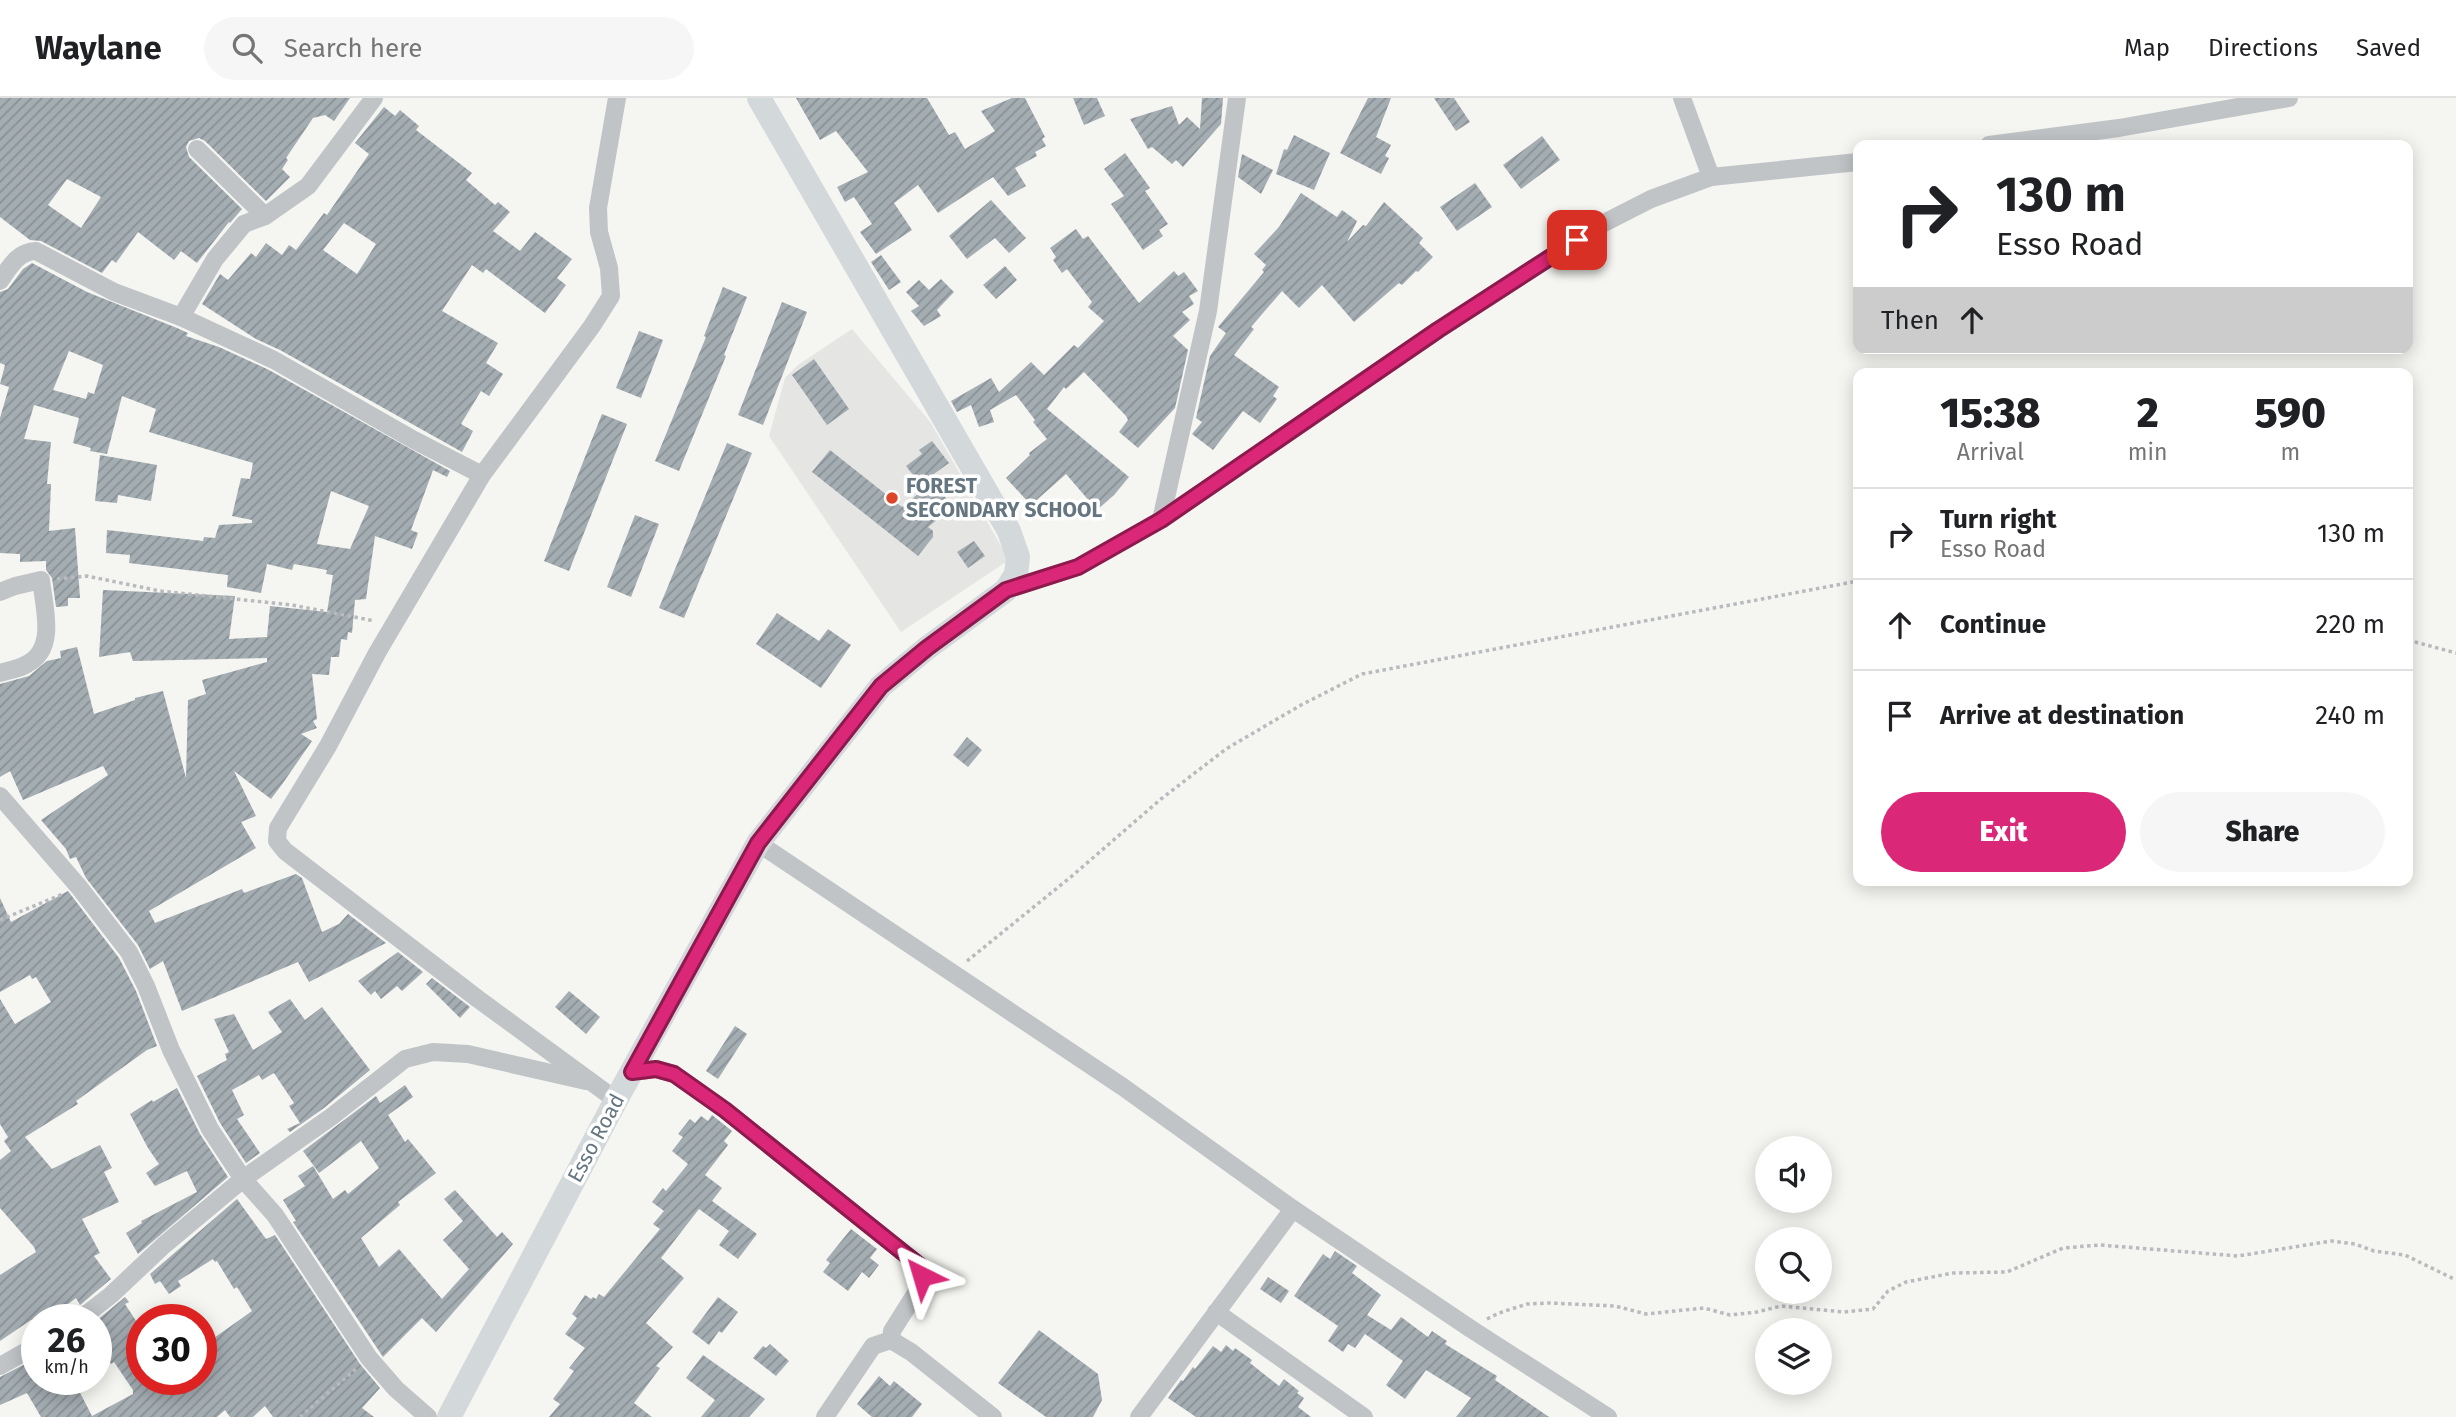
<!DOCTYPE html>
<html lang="en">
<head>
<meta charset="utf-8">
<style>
	:root { --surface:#fff; --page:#f6f6f6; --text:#202124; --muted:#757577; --line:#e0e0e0; --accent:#db2777 }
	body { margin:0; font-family:"Fira Sans",sans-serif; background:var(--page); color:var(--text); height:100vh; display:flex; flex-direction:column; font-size:26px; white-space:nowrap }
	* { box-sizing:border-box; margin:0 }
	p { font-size:23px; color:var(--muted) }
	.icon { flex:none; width:38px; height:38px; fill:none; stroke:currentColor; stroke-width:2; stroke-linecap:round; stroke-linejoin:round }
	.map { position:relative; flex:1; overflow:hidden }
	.side { position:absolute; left:1853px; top:270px; width:560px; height:518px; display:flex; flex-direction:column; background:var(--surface); border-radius:14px; box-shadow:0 4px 18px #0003 }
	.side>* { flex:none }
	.hud { position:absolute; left:1853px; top:42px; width:560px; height:214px; border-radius:14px; box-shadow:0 4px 18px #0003; background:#fff; color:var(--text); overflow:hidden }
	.fabs { position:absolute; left:1755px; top:1038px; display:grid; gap:14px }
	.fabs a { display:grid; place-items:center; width:77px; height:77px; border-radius:50%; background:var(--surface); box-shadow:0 4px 18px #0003; font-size:35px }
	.speed { position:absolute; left:21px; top:1206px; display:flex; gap:14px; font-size:35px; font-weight:700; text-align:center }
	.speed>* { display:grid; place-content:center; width:91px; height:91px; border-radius:50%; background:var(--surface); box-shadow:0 4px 18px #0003; line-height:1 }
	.speed small { font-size:18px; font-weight:400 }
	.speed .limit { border:10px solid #d22; background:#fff; color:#111 }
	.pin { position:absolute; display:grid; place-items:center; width:60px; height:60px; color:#fff; margin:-30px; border-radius:14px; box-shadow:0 4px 10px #0006 }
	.me { position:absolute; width:77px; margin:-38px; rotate:320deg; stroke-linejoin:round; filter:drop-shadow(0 0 5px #0008) }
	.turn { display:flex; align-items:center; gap:24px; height:147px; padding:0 28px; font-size:32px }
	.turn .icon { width:91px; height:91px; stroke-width:2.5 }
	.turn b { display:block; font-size:49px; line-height:60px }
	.then { display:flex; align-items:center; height:66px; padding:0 28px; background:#0003; gap:14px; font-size:26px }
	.eta { display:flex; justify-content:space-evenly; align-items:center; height:119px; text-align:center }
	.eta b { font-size:42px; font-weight:800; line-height:49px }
	.button { display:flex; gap:14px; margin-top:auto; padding:14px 28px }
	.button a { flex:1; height:80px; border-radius:42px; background:var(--accent); color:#fff; font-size:28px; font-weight:800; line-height:80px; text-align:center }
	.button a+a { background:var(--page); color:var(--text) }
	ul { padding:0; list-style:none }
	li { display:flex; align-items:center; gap:21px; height:91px; padding:0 28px; border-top:2px solid var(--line) }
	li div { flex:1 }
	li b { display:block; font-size:26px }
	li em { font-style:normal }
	header { display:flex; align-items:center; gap:42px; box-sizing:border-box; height:98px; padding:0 35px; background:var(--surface); border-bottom:2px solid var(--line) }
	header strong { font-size:33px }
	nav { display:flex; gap:38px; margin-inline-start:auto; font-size:24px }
	.search { width:490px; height:63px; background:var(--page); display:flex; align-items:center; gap:18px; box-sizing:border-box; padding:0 24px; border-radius:38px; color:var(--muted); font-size:26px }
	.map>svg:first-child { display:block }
	.built { fill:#e5e6e4 }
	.building { fill:url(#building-hatch); fill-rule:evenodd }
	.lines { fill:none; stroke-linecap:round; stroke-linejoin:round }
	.path { stroke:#b8bbbd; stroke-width:3.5; stroke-dasharray:3.5 3.5; stroke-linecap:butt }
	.street { stroke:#c0c4c7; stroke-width:18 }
	.secondary { stroke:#d3d8db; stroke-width:24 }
	.route-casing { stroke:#8e194d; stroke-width:18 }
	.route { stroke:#db2777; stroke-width:12 }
	.poi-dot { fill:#dd4729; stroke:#fff; stroke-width:2.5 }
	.labels { text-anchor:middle; stroke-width:7; stroke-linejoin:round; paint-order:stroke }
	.poi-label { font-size:21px; font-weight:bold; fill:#657681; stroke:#fff; text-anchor:start }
	.street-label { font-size:21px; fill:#657681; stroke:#fff }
</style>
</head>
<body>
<header>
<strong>Waylane</strong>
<div class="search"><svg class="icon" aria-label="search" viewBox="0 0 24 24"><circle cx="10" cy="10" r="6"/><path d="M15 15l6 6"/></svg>Search here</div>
<nav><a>Map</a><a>Directions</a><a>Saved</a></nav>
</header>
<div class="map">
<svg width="2456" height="1319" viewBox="0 0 2456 1319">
	<defs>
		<pattern id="building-hatch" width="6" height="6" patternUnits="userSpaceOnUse" patternTransform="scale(1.75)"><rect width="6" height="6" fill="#a4adb2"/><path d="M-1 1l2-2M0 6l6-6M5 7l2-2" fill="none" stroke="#899196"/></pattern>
	</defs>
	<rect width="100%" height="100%" fill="#f5f5f1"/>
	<!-- built -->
	<path class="built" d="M852,231L931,325L1009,462L901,534L769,338L785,280L798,267Z"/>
	<!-- building -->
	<g class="building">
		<path d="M0,0H350L334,23L325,17L313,20L286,60L288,62L282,71L290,79L266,103L205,43L199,40L189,43L186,49L189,59L242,111L230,125L229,124L197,165L181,153L174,162L138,134L116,165L112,162L102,175L41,143L30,142L0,119ZM67,81L101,99L81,130L48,107Z"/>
		<path d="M796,0H927L949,37L955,34L965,51L995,33L981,13L1012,0H1025L1045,39L1042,41L1046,48L1035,54L1037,58L1015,70L1026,88L1008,98L993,79L938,115L918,87L894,105L912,132L876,156L860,134L872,126L854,99L845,104L837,89L868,74L836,33L820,42Z"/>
		<path d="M1073,0H1097L1105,18L1084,27Z"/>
		<path d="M1202,0H1223L1221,26L1183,69L1176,62L1172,66L1152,49L1148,51L1130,21L1172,8L1179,27L1187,19L1200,31Z"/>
		<path d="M1368,0H1391L1376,39L1391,47L1385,58L1389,60L1381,76L1340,55Z"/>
		<path d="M1434,0H1454L1470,24L1456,33Z"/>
		<path d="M384,9L395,18L400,12L419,28L416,32L472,75L466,82L495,107L498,104L510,114L493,133L520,153L535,134L572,161L557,180L566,187L545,215L486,171L483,175L472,167L442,213L498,245L486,265L503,276L489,298L481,293L461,326L473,333L462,354L280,252L256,241L202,206L220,176L228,182L251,155L256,159L266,145L282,157L289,147L296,152L324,115L327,117L369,56L355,45ZM344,125L376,146L357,176L323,152Z"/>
		<path d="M1294,37L1330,55L1314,92L1276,76L1284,51L1287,52Z"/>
		<path d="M1542,38L1560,62L1521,91L1503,67Z"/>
		<path d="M1125,55L1150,90L1145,93L1168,126L1159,132L1163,138L1143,152L1111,106L1124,98L1104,71Z"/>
		<path d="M1242,56L1273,72L1261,96L1238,79Z"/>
		<path d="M1475,85L1492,109L1457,133L1440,109Z"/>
		<path d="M1301,95L1337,119L1342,112L1357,123L1347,144L1363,127L1366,128L1384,104L1423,140L1419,145L1433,159L1418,174L1416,173L1402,187L1399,185L1354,224L1322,187L1299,210L1282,193L1251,229L1254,231L1234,257L1279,289L1273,298L1277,301L1260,325L1243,313L1213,352L1192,336L1202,324L1196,320L1210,258L1226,235L1218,229L1264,174L1262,172L1266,167L1254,156L1279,129Z"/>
		<path d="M991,102L1026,140L1009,155L995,140L967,161L949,138Z"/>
		<path d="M1076,131L1083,141L1088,138L1139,205L1174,173L1178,178L1184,174L1198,193L1189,198L1194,206L1182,214L1190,222L1173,238L1188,252L1175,310L1138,350L1119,334L1128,322L1126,318L1084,274L1066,291L1064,289L1047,311L1129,379L1114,397L1097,412L1066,376L1031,407L1006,380L1030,357L1029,355L1047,341L1033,324L1035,322L1016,297L990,312L994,324L979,329L971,307L957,314L951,303L991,280L999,294L1031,264L1044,277L1074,247L1078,250L1104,223L1088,209L1092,204L1067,171L1062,175L1053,162L1056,159L1050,150Z"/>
		<path d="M881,157L901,184L889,192L871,164Z"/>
		<path d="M32,165L87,194L177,230L188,235L186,238L219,249L269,272L450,373L447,379L433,372L411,432L418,435L412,451L375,438L366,501L355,502L352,535L348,534L347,542L341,541L339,559H331L329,577L312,576L317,621L313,623L317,630L301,636L312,643L283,685L271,701L234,673L256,718L241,724L256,750L149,813L155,825L242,791L244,795L296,776L302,780L322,834L339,826L348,816L386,845L309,884L298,864L182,913L163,863L150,871L138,847L86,780L76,759L70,761L66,751L41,722L108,677L103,668L23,702L10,673L0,679V586L29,578L47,563L61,560L60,553L77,549L94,616L135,602V600L163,593L186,680L188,602L206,596L202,582L267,564V560L133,563L130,554L99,559L103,492L235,498L229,541L267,539L270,508L327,514L333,477L326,476L327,472L294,466L292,472L267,466L261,495L227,489L228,477L129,465L130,457L106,455L107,432L203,443L204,439L215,440L219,427L252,425V422L232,418L241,380L250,381L253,365L149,334L156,311L122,298L107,356L90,353L91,350L73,345L79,320L34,307L24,341L51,344L47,386H51L49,433L75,430L80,500H68V508L56,509L52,480L46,472V463L20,464V456L0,455V320L9,289L0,286L5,267L0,265V194L8,191L23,171ZM69,253L103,267L94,296L88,294L86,301L53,292ZM331,393L369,408L350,451L317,446Z"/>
		<path d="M1005,168L1017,182L996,201L983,187Z"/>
		<path d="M941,181L954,194L937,212L941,218L924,228L911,213L919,208L906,194L919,182L929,192Z"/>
		<path d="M723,189L747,199L724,257L726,258L679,373L655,363L706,239L704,238Z"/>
		<path d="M782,204L807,214L763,327L738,317Z"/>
		<path d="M639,233L663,242L641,300L616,290Z"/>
		<path d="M814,261L849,311L827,327L792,277Z"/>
		<path d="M602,316L627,326L569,473L544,463Z"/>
		<path d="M932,343L949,365L920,386L906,368L922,356L919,352Z"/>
		<path d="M727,345L752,355L684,520L659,510Z"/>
		<path d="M830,352L902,409L933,384L953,409L928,429L933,433V439L918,458L812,374Z"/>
		<path d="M100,357L157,367L151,403L118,397L117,405L95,403Z"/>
		<path d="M635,417L659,426L631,499L607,489Z"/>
		<path d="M974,443L985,458L968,470L957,454Z"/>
		<path d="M777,515L819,543L828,531L851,547L821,590L756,546Z"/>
		<path d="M967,639L982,652L968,669L953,657Z"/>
		<path d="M68,793L119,860L136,893L157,948L147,952L76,1003L78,1006L25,1039L52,1071L100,1047L112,1070L104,1074L119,1104L82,1121L100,1155L94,1158L111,1181L80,1207L76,1200L47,1222H31L0,1243V1177L36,1154L34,1149L0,1110V1062L11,1053L4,1043L8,1039L0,1026V901L15,926L51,904L36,879L32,881L30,877L0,894V800L11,824Z"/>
		<path d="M398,854L423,874L402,893L397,888L381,901L375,893L371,897L358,883Z"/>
		<path d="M432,880L470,909L460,920L426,886Z"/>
		<path d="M569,893L600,919L586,936L555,909Z"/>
		<path d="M290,901L305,922L322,909L370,972L324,1010L290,1034L287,1031L300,1025L289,1008L294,1005L274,975L262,982L259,977L232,992L244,1017L237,1021L260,1055L246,1065L220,1025L197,978L227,962L225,956L229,954L214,921L234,916L253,952L282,934L268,914Z"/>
		<path d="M735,928L747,936L718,981L706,973Z"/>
		<path d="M405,987L413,999L388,1017L405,1044L408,1041L436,1075L398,1104L400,1107L361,1140L379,1169L399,1151L442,1201L469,1171L443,1142L463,1123L444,1101L455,1092L497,1139L502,1134L513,1146L436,1234L422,1220L383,1259L293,1124L296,1123L283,1102L305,1088L298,1078L313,1068L333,1101L345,1092L348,1096L379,1070L361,1043L319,1075L303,1053L376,998L380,1005Z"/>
		<path d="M177,990L200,1036L228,1079L138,1156L126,1135L142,1125L141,1123L197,1094L187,1073L155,1088L146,1075L159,1066L148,1050L130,1016L152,1002L153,1004Z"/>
		<path d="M712,1017L732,1033L724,1043L728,1047L705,1077L722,1090L712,1103L757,1136L738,1161L719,1147L729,1133L699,1111L661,1160L684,1180L646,1225L673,1249L656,1268L660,1270L634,1305L652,1319H549L560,1306L553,1301L574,1273L569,1270L585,1250L565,1236L577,1220L572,1216L585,1197L591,1201L593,1199L596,1201L599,1196L604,1199L660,1131L653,1126L664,1113L652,1104L663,1090L666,1093L688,1066L672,1053L683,1039L678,1036L690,1021L695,1025L701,1018L708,1023Z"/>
		<path d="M237,1101L266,1141L275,1137L360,1266L380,1290L362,1310L374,1319H273L265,1308L253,1319H230L225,1312L217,1319H41L27,1295L0,1307V1279L37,1260V1281H73L92,1318L133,1296V1292L114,1264L111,1266L96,1242V1223L125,1199L129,1204L125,1206L142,1232V1281H175L182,1292L201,1281V1245L212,1238L214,1240L252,1213L237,1189L234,1191L217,1163L215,1164L213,1161L178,1183L181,1188L169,1196L160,1183L155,1186L150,1176Z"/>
		<path d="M851,1131L877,1151L870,1160L879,1167L869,1180L862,1174L848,1193L823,1174L830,1165L826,1162Z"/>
		<path d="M1335,1153L1357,1168L1352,1175L1381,1197L1367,1217L1391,1232L1401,1219L1428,1239L1432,1233L1447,1243L1445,1246L1497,1278L1495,1282L1549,1319H1456L1471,1300L1426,1272L1405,1301L1386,1287L1403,1263L1365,1236L1355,1250L1348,1246L1343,1254L1328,1243L1338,1228L1294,1198L1323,1156L1330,1161Z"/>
		<path d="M1268,1179L1289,1193L1281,1205L1260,1191Z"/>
		<path d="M718,1199L738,1214L722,1235L719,1233L709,1247L692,1234Z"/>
		<path d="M1039,1232L1098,1276L1102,1302L1093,1319H1046L998,1285Z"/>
		<path d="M770,1246L789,1263L776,1278L753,1260L763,1248L766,1250Z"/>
		<path d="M1226,1247L1233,1253L1235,1250L1252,1262L1250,1265L1279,1288L1284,1281L1299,1293L1297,1295L1304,1300L1298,1309L1311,1319H1196L1168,1300L1181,1282L1183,1283L1193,1269L1195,1271L1213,1248L1221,1254Z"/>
		<path d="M703,1257L765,1301L749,1319H701L715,1302L686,1280Z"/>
		<path d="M879,1278L890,1288L894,1283L922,1306L912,1319H872L857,1306Z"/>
	</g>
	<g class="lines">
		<!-- path -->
		<g class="path">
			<path d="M57,481L87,478L160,493L292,507L375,523"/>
			<path d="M2408,542L2456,555"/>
			<path d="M0,822L63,796"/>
			<path d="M967,863L1072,778L1161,701L1226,651L1301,607L1362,576L1858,483"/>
			<path d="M1487,1221L1499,1215L1527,1206L1550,1205L1615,1208L1646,1216L1704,1210L1730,1217L1757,1214L1781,1208L1844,1214L1873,1211L1888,1193L1906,1184L1953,1175L2007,1174L2063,1150L2100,1147L2238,1158L2331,1143L2355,1146L2374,1153L2405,1157L2456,1182"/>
			<path d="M300,1319L357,1270"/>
		</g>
		<!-- street -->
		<g class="street">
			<path d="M1682,0L1711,79"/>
			<path d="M1989,47L2119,30L2289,0"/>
			<path d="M197,51L265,118"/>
			<path d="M0,183C9,170 18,153 36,153L114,194L181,219L215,161L244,126L265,118L308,88L374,0"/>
			<path d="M181,219L274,262L414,342L482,377"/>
			<path d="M1161,422L1208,213L1237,0"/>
			<path d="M1006,492L1078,469L1161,422L1438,232L1600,127L1651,101L1711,79L1858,64"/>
			<path d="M0,494L15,488L41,482C44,509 57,551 27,566C19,571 9,572 0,575"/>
			<path d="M0,698L79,789L129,854L146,888L171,952L210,1031L243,1081L275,1117L369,1260L396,1291L428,1319"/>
			<path d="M758,745L1123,989L1293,1111L1471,1231L1608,1319"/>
			<path d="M632,974L656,971L674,976L725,1012L920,1168L921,1187L892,1233L891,1242"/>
			<path d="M616,1002L478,901L285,753L277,743L278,730L328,648L377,555L482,377L592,228L611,198L609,170L599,134L598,110L617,0"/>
			<path d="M1216,1214L1364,1319"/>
			<path d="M79,1222L111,1197L164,1147L243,1081L331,1019L405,961L433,954L468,956L586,983"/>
			<path d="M0,1268L37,1247"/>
			<path d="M825,1319L873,1248L891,1242L911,1254L993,1319"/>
			<path d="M1139,1319L1293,1111"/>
		</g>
		<!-- secondary -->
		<path class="secondary" d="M449,1319L616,1002L758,745L881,588L927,550L1006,492L1016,476L1018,459L1009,433L759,0"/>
	</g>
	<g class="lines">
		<!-- route casing -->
		<g class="route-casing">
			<path id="route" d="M922,1178L920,1168L725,1012L674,976L656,971L632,974L758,745L881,588L927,550L1006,492L1078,469L1161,422L1438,232L1577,142"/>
		</g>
		<!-- route -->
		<use href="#route" class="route"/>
	</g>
	<!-- markers -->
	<circle class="poi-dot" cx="892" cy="400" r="7"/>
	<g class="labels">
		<!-- poi labels -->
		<g class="poi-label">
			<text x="906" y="395">FOREST<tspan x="906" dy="24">SECONDARY SCHOOL</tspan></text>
		</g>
		<!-- street labels -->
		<g class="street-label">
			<text transform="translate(596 1040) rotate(-62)" y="7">Esso Road</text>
		</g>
	</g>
</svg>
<div class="fabs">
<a><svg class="icon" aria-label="sound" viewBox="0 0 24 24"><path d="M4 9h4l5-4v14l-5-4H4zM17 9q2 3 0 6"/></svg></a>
<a><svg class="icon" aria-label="search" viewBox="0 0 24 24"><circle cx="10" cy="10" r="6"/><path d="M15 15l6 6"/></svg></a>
<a><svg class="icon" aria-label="layers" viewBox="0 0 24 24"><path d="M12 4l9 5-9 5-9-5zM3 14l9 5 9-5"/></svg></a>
</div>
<div class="speed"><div>26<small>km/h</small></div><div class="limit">30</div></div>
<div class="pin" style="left:1577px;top:142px;background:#d93025"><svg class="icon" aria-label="arrive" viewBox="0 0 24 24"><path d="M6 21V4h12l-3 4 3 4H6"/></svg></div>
<svg class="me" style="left:922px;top:1178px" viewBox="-20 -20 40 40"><path d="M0-17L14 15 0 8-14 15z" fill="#db2777" stroke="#fff" stroke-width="4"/></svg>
<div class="hud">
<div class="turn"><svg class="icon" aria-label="right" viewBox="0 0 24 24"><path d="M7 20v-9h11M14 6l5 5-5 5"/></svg><div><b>130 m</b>Esso Road</div></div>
<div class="then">Then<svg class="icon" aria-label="ahead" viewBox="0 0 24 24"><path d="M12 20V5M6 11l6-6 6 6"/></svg></div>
</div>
<section class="side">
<div class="eta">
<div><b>15:38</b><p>Arrival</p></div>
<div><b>2</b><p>min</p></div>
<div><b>590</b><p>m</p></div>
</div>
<ul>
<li><svg class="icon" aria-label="right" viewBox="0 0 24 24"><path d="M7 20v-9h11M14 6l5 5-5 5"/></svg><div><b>Turn right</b><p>Esso Road</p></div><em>130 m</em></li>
<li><svg class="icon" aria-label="ahead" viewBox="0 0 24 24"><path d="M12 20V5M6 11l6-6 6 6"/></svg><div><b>Continue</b></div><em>220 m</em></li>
<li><svg class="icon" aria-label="arrive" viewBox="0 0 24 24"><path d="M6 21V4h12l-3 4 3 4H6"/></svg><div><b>Arrive at destination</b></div><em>240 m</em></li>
</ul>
<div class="button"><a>Exit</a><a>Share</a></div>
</section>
</div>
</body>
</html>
